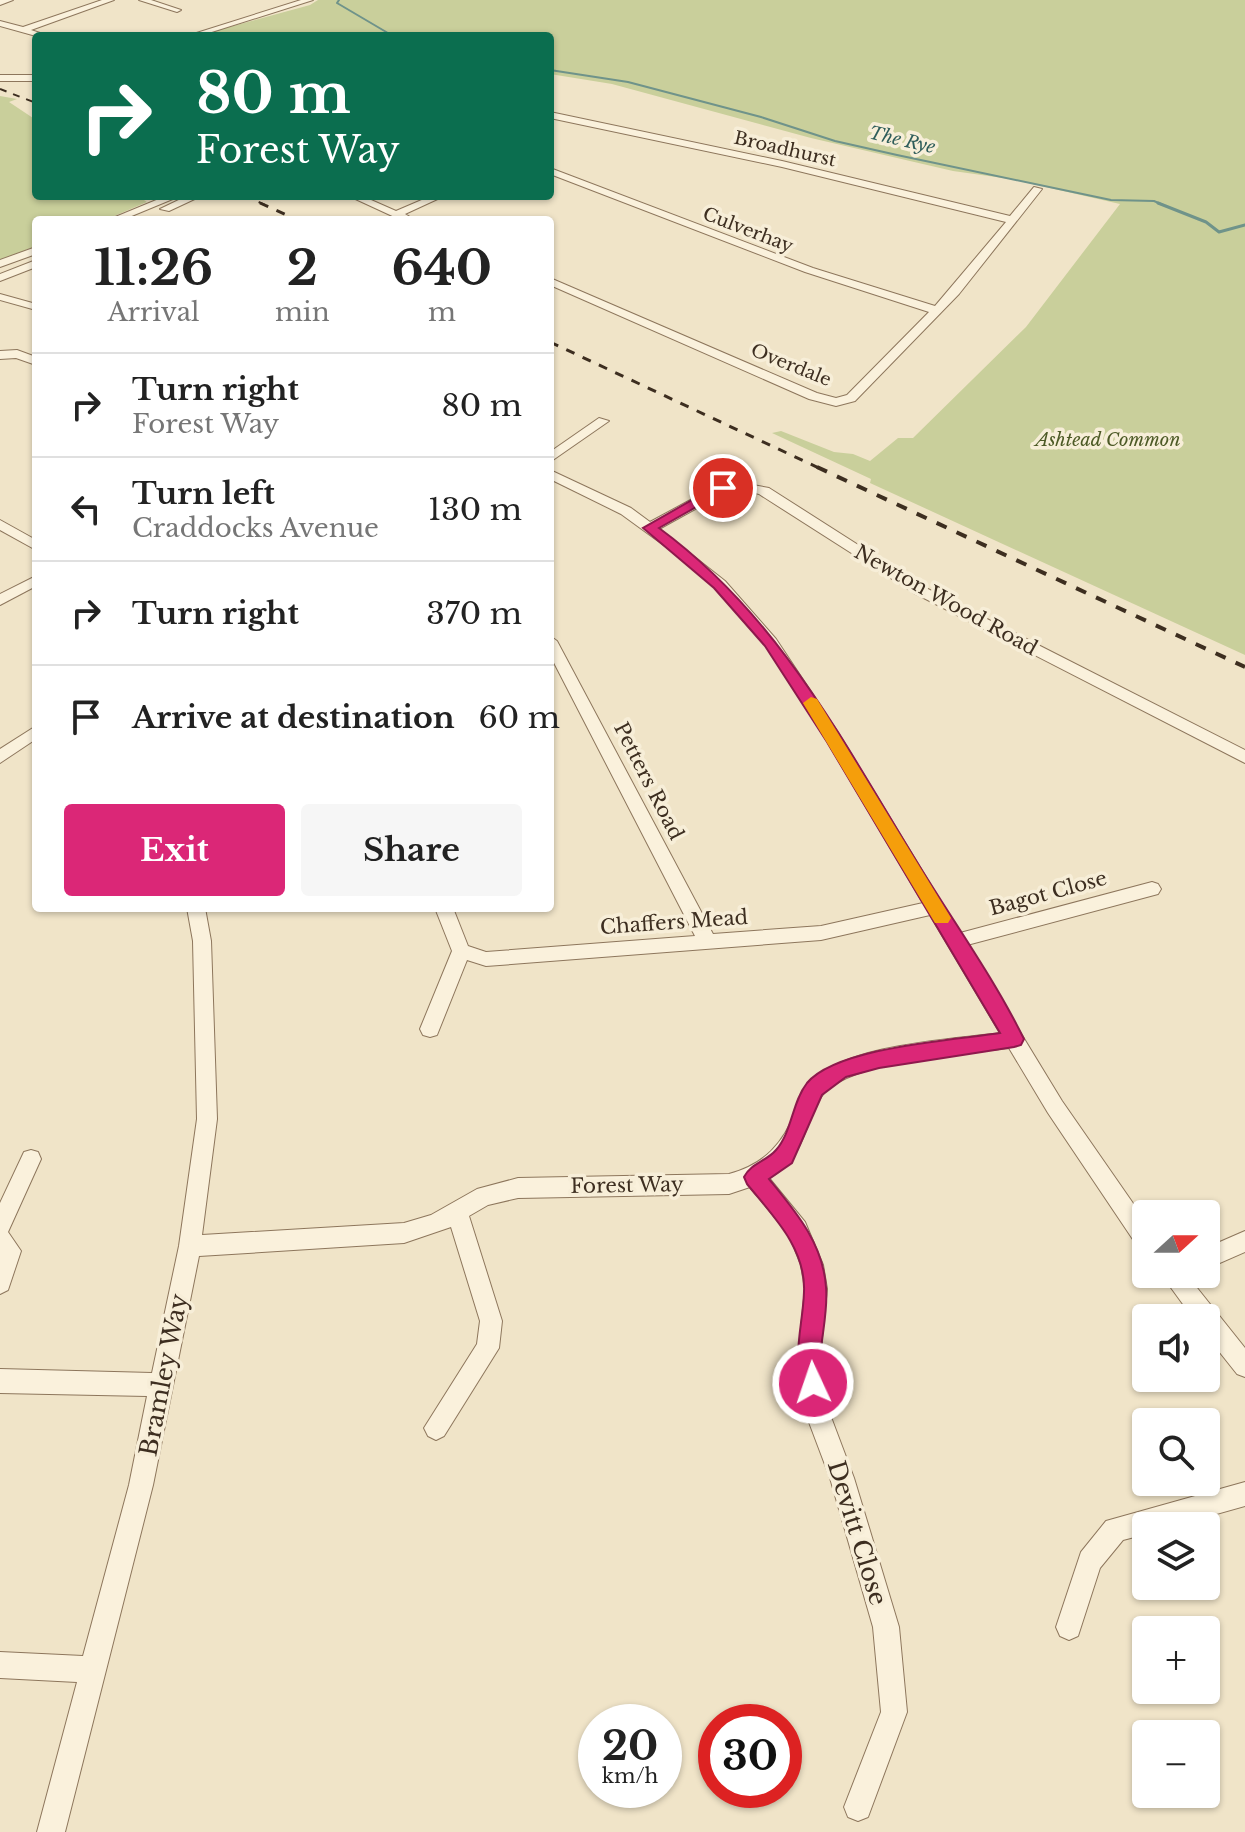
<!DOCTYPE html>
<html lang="en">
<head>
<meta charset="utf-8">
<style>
	:root { --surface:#fff; --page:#f6f6f6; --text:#222; --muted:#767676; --line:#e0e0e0; --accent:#db2777 }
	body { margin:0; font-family:"Libre Baskerville",serif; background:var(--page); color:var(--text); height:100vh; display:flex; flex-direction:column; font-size:30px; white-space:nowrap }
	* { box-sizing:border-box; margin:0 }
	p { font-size:26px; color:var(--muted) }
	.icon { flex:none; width:44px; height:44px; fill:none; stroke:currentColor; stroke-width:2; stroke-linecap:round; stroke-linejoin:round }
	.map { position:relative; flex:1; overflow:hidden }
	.sheet { position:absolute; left:32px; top:216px; width:522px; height:696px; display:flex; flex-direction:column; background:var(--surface); border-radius:8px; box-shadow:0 2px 6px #0004 }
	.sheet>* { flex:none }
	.top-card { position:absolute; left:32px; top:32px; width:522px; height:168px; border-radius:8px; box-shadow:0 2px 6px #0004; background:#0b6e4f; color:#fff; overflow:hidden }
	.needle { width:52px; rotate:69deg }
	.controls { position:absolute; left:1132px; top:1200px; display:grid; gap:16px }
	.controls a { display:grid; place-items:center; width:88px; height:88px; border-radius:8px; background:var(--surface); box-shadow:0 2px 6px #0004; font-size:40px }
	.speed { position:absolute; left:578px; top:1704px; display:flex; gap:16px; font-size:40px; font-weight:700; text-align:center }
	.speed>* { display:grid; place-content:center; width:104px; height:104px; border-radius:50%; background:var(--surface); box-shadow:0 2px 6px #0004; line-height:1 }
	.speed small { font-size:20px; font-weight:400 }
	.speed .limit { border:12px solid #d22; background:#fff; color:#111 }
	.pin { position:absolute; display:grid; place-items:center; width:68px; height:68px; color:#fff; margin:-34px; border:4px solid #fff; border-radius:50%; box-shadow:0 2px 8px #0007 }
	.me { position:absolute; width:88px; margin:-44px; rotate:357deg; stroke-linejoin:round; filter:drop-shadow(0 0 6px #0008) }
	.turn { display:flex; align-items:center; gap:28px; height:168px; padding:0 32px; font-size:36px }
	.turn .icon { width:104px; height:104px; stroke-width:2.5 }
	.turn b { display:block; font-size:56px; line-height:68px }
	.eta { display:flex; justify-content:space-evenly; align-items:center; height:136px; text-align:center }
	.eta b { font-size:48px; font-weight:700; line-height:56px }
	.button { display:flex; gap:16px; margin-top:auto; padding:16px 32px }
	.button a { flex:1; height:92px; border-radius:8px; background:var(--accent); color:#fff; font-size:32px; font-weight:700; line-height:92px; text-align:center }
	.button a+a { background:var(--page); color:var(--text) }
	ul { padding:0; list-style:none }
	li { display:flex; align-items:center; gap:24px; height:104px; padding:0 32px; border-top:2px solid var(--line) }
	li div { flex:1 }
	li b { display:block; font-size:30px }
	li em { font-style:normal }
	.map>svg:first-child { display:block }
	.green { fill:#c9cf9b }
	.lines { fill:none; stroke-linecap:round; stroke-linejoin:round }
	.stream-far1 { stroke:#6f938a; stroke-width:2 }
	.stream { stroke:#6f938a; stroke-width:3 }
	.minor-casing { stroke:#8d765c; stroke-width:2 }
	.minor { fill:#faf1dc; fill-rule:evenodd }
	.rail-far2 { stroke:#3d2e20; stroke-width:2; stroke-dasharray:7 7; stroke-linecap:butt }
	.rail-far1 { stroke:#3d2e20; stroke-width:3; stroke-dasharray:9 9; stroke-linecap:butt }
	.rail { stroke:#3d2e20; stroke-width:4; stroke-dasharray:11 11; stroke-linecap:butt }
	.route { fill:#db2777; stroke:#8e194d; stroke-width:2 }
	.slow { fill:#f59e0b }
	.labels { text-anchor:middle; stroke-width:7; stroke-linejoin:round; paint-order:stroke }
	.far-water-label { font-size:18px; font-style:italic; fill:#2f5d5a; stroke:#f7eed8 }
	.far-street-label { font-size:18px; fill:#3d2e20; stroke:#f7eed8 }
	.far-park-label { font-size:18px; font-style:italic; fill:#4d5a26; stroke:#f7eed8 }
	.street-label { font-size:20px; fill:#3d2e20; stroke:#f7eed8 }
	.near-street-label { font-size:24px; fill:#3d2e20; stroke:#f7eed8 }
</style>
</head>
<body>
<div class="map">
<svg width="1245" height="1832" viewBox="0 0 1245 1832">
	<rect width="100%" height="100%" fill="#f0e4c8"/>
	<!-- green -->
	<g class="green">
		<path d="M318,0H1245V655L870,483L871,479L772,433L781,431L834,452L853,454L870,461L898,438H913L1026,327L1120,204L1010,179L953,171L811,138L612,84L550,74V36H196L310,5Z"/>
		<path d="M0,96L17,99L9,102L36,120V196H138L147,202L105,220H36V246L0,260Z"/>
	</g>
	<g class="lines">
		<!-- stream-far1 -->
		<g class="stream-far1">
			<path d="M339,0L337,3L393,36"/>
			<path d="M550,70L628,82L761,117L835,141L897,155L1111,200L1154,201L1163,205"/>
		</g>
		<!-- stream -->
		<path class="stream" d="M1158,203L1206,222L1219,232L1245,225"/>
		<!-- minor casing -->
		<g class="minor-casing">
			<g id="minor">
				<path d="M0,0H13L0,5Z"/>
				<path d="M102,0H114L31,30L49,36H36L0,26V21L23,27Z"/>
				<path d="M139,0H151L181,10L177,12Z"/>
				<path d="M301,0H313L199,36H187Z"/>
				<rect x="0" y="75" width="36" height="6"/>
				<path d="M550,112L782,161L1010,216L1034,187L1042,189L959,294L855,401L836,406L809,399L550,285V278L817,393L836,398L847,395L929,312L805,272L550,174V168L813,268L935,306L1006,222L782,167L550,118Z"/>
				<path d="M166,196H180L122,220H108Z"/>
				<path d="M187,196H201L169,211L160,209Z"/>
				<path d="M349,196H362L396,211L431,196H444L405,214L415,220H401Z"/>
				<path d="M36,247V254L0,267V260Z"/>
				<path d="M36,260V267L0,281V274Z"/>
				<path d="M0,294L36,304V310L0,300Z"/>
				<path d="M17,350L36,357V365L16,358L0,359V351Z"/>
				<path d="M599,418L609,421L550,462V452Z"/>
				<path d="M550,470L631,508L650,522L718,485L731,481L769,488L924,587L1245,750V763L914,593L759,494L736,488L728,491L659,529L725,581L776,639L839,734L960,933L1152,882L1158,884L1161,889L1158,894L967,945L1062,1101L1146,1222V1250L1138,1247L1048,1113L1009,1048C968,1053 844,1061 821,1097C802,1128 805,1158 769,1178L805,1222L823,1265L827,1289L820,1357L828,1409L854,1478L899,1627L907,1712L868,1817L858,1821L848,1817L844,1807L881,1712L873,1627L830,1478L804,1409L798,1357L805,1289L801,1265L789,1235L750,1187L729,1194L518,1198L488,1205L469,1216L502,1321L499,1348L444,1436L436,1440L428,1436L424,1428L477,1344L480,1321L451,1227L404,1243L199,1256L153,1485L65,1832H37L77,1682L0,1678V1652L83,1656L129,1485L147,1396L0,1393V1369L152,1373L179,1246L197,1119L193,941L187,908H205L211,941L217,1119L202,1235L404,1223L431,1215L477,1189L518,1178L729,1174C765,1164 783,1144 797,1109C800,1100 803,1088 810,1082C849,1044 948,1040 1000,1033L930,915L821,940L486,966L467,960L437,1035L430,1037L423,1035L420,1029L452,951L435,908H453L468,946L486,952L695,936L550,655V636L557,641L713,934L821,926L923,903L827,741L766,645L715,587L687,562L621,514L550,479Z"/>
				<path d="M0,520L36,540V550L0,530Z"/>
				<path d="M36,576V586L0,605V594Z"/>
				<path d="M36,726V739L0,763V749Z"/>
				<path d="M31,1150L38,1152L41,1159L8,1232L21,1251L8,1290L0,1294V1203L24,1152Z"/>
				<path d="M1245,1231V1252L1206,1269V1248Z"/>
				<path d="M1161,1274H1186L1245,1348V1377L1237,1374L1206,1335V1318H1193Z"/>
				<path d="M1245,1482V1506L1174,1526H1146V1534L1123,1540L1100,1568L1078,1636L1069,1640L1060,1636L1056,1627L1081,1552L1106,1521Z"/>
			</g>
		</g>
		<!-- minor -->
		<use href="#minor" class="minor"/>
		<!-- rail-far2 -->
		<g class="rail-far2">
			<path d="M0,89L36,103"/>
			<path d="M246,196L265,205"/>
		</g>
		<!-- rail-far1 -->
		<g class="rail-far1">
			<path d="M260,203L298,220"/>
			<path d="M550,342L821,469"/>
		</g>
		<!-- rail -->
		<path class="rail" d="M817,467L1245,667"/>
	</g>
	<!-- route -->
	<path class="route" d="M718,485L730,488L659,528C780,617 843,742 920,867C955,924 995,980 1024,1039L1021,1045L1014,1047L879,1068L846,1077L822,1095L792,1163L769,1179C795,1211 823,1243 826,1287C828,1307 823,1329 821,1349C820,1363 827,1377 821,1391L813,1395L804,1391C791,1359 803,1325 804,1292C806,1248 773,1216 747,1184L744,1177C751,1163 767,1161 776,1150C792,1132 792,1102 807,1083C837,1047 954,1040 1000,1033L827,742L765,646L714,588L643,528Z"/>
	<!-- slow -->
	<path class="slow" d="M811,697L817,699L948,913L951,918L948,923H935L803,703Z"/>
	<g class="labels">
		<!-- far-water labels -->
		<g class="far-water-label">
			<text transform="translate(902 140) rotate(13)" y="6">The Rye</text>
		</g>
		<!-- far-street labels -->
		<g class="far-street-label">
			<text transform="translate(785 149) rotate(13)" y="6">Broadhurst</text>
			<text transform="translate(748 230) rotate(21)" y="6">Culverhay</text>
			<text transform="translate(791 365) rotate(22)" y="6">Overdale</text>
		</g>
		<!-- far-park labels -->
		<g class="far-park-label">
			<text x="1108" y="446">Ashtead Common</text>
		</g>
		<!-- street labels -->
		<g class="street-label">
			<text transform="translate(946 600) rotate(29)" y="7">Newton Wood Road</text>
			<text transform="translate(649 781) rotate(63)" y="7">Petters Road</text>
			<text transform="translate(1048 893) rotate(-15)" y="7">Bagot Close</text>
			<text transform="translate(674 922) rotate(-4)" y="7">Chaffers Mead</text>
			<text transform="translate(627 1185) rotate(-1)" y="7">Forest Way</text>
		</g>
		<!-- near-street labels -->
		<g class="near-street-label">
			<text transform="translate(164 1375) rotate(-79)" y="8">Bramley Way</text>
			<text transform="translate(857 1533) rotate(73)" y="8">Devitt Close</text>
		</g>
	</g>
</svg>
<div class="controls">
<a><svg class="needle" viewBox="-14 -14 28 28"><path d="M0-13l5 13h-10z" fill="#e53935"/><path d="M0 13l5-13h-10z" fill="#767676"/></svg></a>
<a><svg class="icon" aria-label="sound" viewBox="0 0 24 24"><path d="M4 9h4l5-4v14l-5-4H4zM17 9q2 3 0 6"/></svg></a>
<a><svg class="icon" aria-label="search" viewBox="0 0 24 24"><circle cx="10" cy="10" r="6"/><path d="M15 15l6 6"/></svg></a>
<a><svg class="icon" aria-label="layers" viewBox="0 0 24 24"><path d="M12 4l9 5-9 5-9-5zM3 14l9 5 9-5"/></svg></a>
<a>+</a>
<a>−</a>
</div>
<div class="speed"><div>20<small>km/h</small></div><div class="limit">30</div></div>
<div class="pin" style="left:723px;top:488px;background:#d93025"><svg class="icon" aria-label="arrive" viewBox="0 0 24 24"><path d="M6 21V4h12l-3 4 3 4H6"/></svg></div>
<svg class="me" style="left:813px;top:1383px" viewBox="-20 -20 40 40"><circle r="17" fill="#db2777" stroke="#fff" stroke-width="3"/><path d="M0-11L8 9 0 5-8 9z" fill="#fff"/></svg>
<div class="top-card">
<div class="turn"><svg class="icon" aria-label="right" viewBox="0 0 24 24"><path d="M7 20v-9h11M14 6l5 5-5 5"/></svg><div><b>80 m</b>Forest Way</div></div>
</div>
<section class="sheet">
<div class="eta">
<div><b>11:26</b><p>Arrival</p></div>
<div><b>2</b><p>min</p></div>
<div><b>640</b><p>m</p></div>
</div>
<ul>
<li><svg class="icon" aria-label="right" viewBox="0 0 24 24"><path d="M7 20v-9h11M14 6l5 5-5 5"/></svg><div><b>Turn right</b><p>Forest Way</p></div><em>80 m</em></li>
<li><svg class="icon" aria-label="left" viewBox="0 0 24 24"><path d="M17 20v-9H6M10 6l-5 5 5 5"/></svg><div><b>Turn left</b><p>Craddocks Avenue</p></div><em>130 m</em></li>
<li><svg class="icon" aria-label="right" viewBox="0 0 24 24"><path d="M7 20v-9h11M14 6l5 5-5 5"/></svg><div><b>Turn right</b></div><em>370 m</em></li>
<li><svg class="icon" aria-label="arrive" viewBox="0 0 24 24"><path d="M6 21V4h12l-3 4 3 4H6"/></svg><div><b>Arrive at destination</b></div><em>60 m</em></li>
</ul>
<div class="button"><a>Exit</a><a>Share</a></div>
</section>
</div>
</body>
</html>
